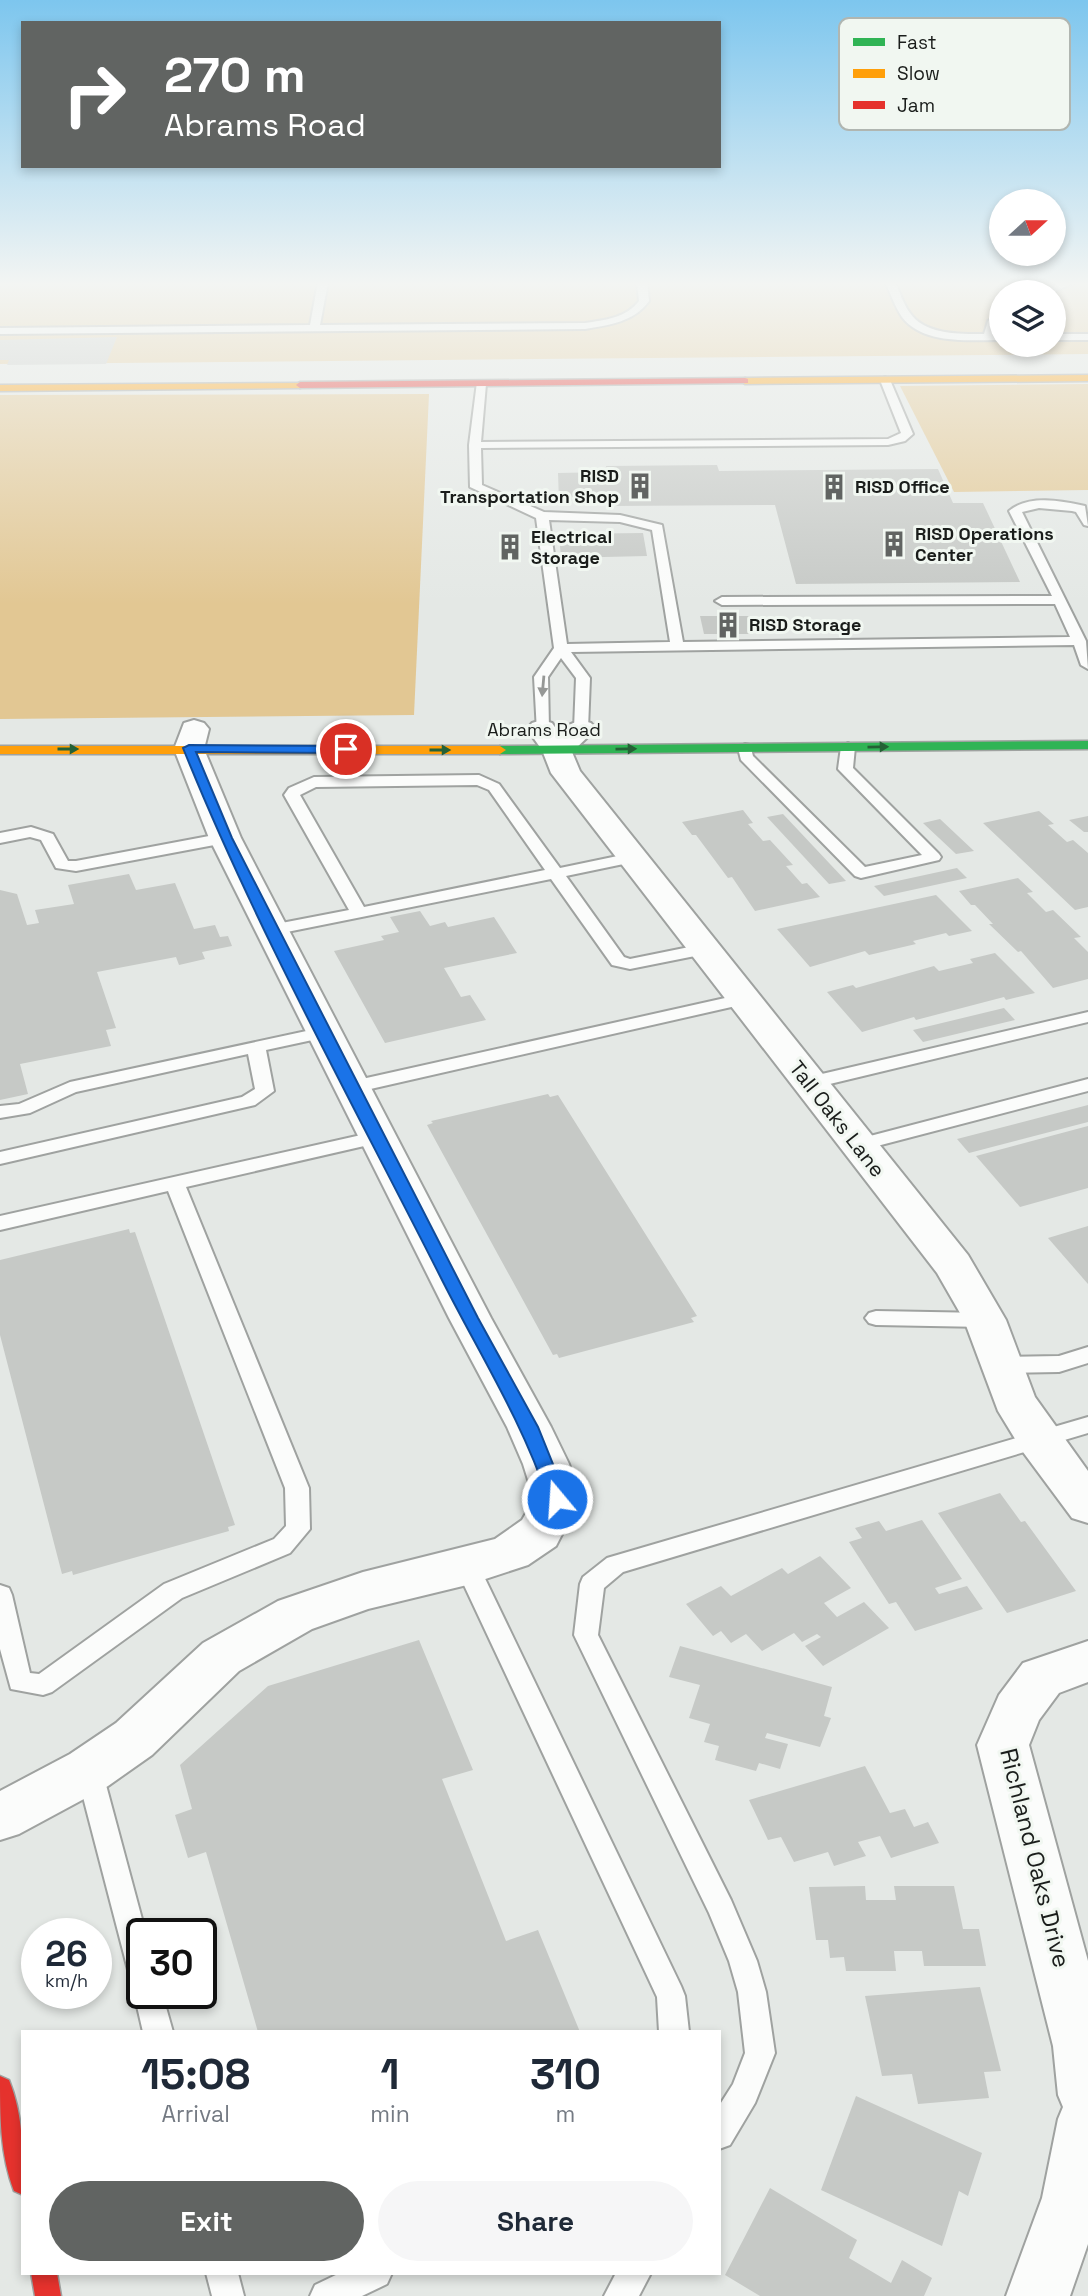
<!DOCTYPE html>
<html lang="en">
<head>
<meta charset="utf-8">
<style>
	:root { --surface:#fff; --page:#f6f6f7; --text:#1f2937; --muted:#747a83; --accent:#616462 }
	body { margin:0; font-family:"Space Grotesk",sans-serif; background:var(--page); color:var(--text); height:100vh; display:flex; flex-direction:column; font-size:26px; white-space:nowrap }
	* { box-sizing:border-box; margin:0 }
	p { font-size:23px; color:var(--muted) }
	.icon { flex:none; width:38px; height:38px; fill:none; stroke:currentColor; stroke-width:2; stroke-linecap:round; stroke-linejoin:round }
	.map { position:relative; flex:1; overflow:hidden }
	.drawer { position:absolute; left:21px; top:2030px; width:700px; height:245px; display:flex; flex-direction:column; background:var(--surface); border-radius:0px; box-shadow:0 4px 10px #0003 }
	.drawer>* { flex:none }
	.banner { position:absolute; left:21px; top:21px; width:700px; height:147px; border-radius:0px; box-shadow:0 4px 10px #0003; background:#616462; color:#fff; overflow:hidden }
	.needle { width:46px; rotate:69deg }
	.tools { position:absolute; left:989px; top:189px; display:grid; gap:14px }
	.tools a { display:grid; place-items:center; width:77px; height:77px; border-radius:50%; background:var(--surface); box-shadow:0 4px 10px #0003; font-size:35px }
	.speed { position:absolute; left:21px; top:1918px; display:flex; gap:14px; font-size:35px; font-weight:700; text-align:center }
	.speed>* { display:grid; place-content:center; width:91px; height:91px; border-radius:50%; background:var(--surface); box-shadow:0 4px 10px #0003; line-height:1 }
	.speed small { font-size:18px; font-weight:400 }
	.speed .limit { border:4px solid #111; border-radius:10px; background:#fff; color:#111 }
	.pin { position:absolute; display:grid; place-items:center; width:60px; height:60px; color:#fff; margin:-30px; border:4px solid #fff; border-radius:50%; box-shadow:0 2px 7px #0007 }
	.me { position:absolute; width:77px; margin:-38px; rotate:342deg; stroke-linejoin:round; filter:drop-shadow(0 0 5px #0008) }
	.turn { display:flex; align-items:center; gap:24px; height:147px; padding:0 28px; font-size:32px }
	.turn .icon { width:91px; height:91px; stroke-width:2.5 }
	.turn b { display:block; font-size:49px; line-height:60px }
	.eta { display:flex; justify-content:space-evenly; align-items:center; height:119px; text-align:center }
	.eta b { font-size:42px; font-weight:600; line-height:49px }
	.action { display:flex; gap:14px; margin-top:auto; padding:14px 28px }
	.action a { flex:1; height:80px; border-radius:42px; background:var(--accent); color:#fff; font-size:28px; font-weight:600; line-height:80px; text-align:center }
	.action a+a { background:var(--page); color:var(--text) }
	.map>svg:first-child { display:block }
	.green { fill:#e2c793; fill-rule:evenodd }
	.building { fill:#c6c9c6 }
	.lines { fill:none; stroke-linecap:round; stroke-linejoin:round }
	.lane-casing { stroke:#9fa2a0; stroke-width:4 }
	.street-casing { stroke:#9fa2a0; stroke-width:4 }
	.fast-casing { stroke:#9fa2a0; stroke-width:3 }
	.slow-casing { stroke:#9fa2a0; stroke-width:3 }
	.jam-casing { stroke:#9fa2a0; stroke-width:3 }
	.lane { fill:#fbfcfb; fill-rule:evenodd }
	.street { fill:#fbfcfb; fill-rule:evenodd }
	.fast { fill:#30b455; fill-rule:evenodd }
	.slow { fill:#ff9f0a; fill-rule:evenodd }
	.jam { fill:#e5322d; fill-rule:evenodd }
	.oneway { fill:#969896 }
	.oneway2 { fill:#246135 }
	.route { fill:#1a73e8; stroke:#114b97; stroke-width:2 }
	.labels { text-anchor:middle; stroke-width:6; stroke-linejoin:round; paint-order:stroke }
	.far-poi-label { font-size:18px; font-weight:bold; fill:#1a1d1b; stroke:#f1f7f1; text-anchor:start }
	.far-street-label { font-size:18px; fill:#1a1d1b; stroke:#f1f7f1 }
	.street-label { font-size:21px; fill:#1a1d1b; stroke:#f1f7f1 }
	.near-street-label { font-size:24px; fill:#1a1d1b; stroke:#f1f7f1 }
	.key { fill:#f1f7f1; stroke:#b0b6b1; stroke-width:2 }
	.key-label { font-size:19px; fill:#1a1d1b }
</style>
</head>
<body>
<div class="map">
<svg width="1088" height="2296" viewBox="0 0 1088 2296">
	<rect width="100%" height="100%" fill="#e4e8e5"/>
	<!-- green -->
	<g class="green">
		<path d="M0,282H1088V354L0,364ZM1001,292H1054V345H1001Z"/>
		<path d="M1088,384V490L954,492L900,386Z"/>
		<path d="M429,394L414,715L0,719V395Z"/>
	</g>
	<!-- building -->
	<g class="building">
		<path d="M117,337L106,364L7,365L9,360H0V340Z"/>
		<path d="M717,465L719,471L938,469L953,503H983L1020,582L796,584L775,505L611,506L610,500L559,501L558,473L607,472L606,466Z"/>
		<path d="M518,533L519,560H501V534Z"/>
		<path d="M643,533L647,556L561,558L559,534Z"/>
		<path d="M700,616H752L756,634H704Z"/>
		<path d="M743,810L753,823L748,824L763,841L770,840L793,865L786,866L802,884L807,883L820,897L755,911L732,877L728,878L696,835H692L682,822Z"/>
		<path d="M1039,811L1054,824L1048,825L1067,842L1073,840L1088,853V907L1075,910L983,823Z"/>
		<path d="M783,814L846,881L829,884L767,817Z"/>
		<path d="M1088,816V832H1084L1069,820Z"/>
		<path d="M940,819L974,851L956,854L923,823Z"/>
		<path d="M957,868L967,878L884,896L874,886Z"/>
		<path d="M129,874L136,890L175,883L194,929L215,925L220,937L228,936L232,946L202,952L205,959L179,965L176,957L97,972L116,1028L106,1030L111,1046L20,1064L28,1094L0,1100V890L17,894L27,925L39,923L35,910L74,904L68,885Z"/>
		<path d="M1018,878L1033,892L1027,893L1046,912L1053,910L1081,937L1074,938L1088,952V979L1053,988L1021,951L1018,952L989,924H993L975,905H971L959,891Z"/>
		<path d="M936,895L972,931L949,936L946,933L913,941L916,944L869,955L865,951L810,967L777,929Z"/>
		<path d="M420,911L430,926L445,922L448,927L494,917L517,953L444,968L461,997L470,995L486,1020L385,1043L334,951L384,940L381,936L399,932L390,917Z"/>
		<path d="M995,953L1035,993L1006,1000L1004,997L916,1020L914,1017L862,1032L827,992L853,985L856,988L934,966L939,971L973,963L970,959Z"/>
		<path d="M1004,1008L1015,1020L923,1042L913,1030Z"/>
		<path d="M548,1094L550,1097L558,1095L697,1316L691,1318L694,1322L559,1358L557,1354L553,1355L427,1125L433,1123L431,1121Z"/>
		<path d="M1088,1105V1122L969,1153L957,1139Z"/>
		<path d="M1088,1126V1188L1020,1207L976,1156Z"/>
		<path d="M1088,1226V1284L1048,1238Z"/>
		<path d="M129,1229L130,1233L135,1232L235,1525L228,1527L229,1531L73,1575L72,1571L62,1574L0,1335V1260Z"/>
		<path d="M1000,1493L1021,1522L1025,1521L1076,1591L1007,1613L938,1513Z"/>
		<path d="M922,1520L962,1579L935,1588L939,1594L967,1586L983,1609L915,1631L896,1602L889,1604L849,1542L862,1538L855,1528L879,1521L886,1531Z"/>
		<path d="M820,1556L851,1588L824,1603L837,1617L864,1602L889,1628L823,1666L805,1646L821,1637L817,1634L802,1642L794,1633L762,1651L746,1634L731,1643L721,1631L713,1636L686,1604L721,1586L731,1596L782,1568L788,1574Z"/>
		<path d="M419,1640L473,1770L442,1779L506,1941L538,1930L580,2032H258L206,1852L188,1858L175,1815L192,1809L180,1765L268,1686Z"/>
		<path d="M680,1646L832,1687L824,1716L831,1718L820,1747L767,1733L765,1738L788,1744L780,1769L759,1763L756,1771L715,1760L719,1746L704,1742L710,1724L689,1718L700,1685L669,1677Z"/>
		<path d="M865,1766L890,1813L905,1809L914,1827L928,1822L939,1843L891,1858L880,1836L858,1842L866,1856L834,1866L828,1852L794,1862L781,1837L768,1840L749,1800Z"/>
		<path d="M865,1886L866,1900H896L894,1886H954L963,1929H979L986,1966H924L922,1951H894L896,1971H846L844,1957L830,1958L828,1940H816L809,1887Z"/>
		<path d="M980,1987L1001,2071L984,2072L989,2098L918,2104L912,2074L882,2076L865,1996Z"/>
		<path d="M856,2096L982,2153L968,2196L959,2191L942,2246L821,2190Z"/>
		<path d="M770,2188L857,2240L849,2258L891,2283L902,2260L932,2278L924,2296H760L725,2275Z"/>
	</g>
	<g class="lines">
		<!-- lane casing -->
		<g class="lane-casing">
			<g id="lane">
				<path d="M318,282H328L320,325L585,323C605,320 626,318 639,301L637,282H647L649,301C634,322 609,325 585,329L0,334V328L310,325Z"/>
				<path d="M885,282H895C900,292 903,304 910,313C925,335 960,334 984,334L988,321L1001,312V320L994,334H1001V340C970,340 923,345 902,317C895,307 891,294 885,282Z"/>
				<path d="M1062,282H1076L1053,292H1040Z"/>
				<rect x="1054" y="334" width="34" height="6"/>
				<path d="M885,377L890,380L913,434L905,441L888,445L481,448L482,485L544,512L620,515L662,525L683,642L1070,637L1055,604L722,605L715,601L722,597L1052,596L1009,511C1029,494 1062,501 1085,506L1088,526L1084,525L1076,512L1072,511L1039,508L1022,512L1086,641L1088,669L1081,665L1074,645L571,652L590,678L588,729L581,733L574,729L576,678L561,658L548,677L549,729L542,733L537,732L534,677L554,648L536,518L470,487L469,445L477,382L486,384L481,442L888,439L901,433L880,380ZM549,520L620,522L652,530L670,642L567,644Z"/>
				<path d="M848,743L855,747L853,768L939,854L941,857L939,860L861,878L855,876L741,760L738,748L745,744L750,745L753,756L865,867L922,855L838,769L841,747Z"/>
				<path d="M479,775L499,784L560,868L632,853L638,855L640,858L638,861L566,876L624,957L630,959L704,944L710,945L713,949L710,953L630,969L612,965L551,879L272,935L266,934L264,930L266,926L349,910L284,795L289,788L314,777ZM477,785L489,790L545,870L364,907L300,795L316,787Z"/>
				<path d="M31,827L53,834L68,861H76L225,833L233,838L225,843L76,871L56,868L41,840L30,837L0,843V833Z"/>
				<path d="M743,994L752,999L749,1003L353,1093L344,1087L353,1081Z"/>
				<path d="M1088,1012V1022L809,1089L800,1083L809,1077Z"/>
				<path d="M325,1027L334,1032L331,1036L266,1050L274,1091L255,1105L0,1164V1152L242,1097L255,1089L248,1054L76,1092L30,1113L0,1118V1106L19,1104L70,1082Z"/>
				<path d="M1088,1079V1091L858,1151L851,1149L848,1145L851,1141Z"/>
				<path d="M379,1131L386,1133L389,1137L386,1141L186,1187L309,1488L310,1529L290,1553L182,1598L52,1692L43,1695L11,1689L0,1649V1585L9,1588L12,1595L30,1673L39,1674L164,1584L274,1539L286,1526L285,1488L168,1191L0,1230V1216Z"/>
				<path d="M876,1311L985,1313L992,1315L996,1320L992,1325L985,1327L876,1325L869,1323L865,1318L869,1313Z"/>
				<path d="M1088,1347V1363L1059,1372L1001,1373L993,1370L990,1365L993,1360L1001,1357L1059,1356Z"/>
				<path d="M1088,1417V1433L623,1572L604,1588L598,1635L731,1900L757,1961L766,1992L775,2053L755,2103L730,2145L719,2149V2106L733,2084L745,2053L738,1992L729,1961L709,1913L574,1635L580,1584L583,1577L607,1558Z"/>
				<path d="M467,1557L475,1559L479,1566L681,1986L685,1996L689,2032H659L657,1997L455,1566L459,1559Z"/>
				<path d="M89,1759L98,1762L102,1770L146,1934H142V1993H162L173,2032H143L134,1993L140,1983L132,1979L128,1970L76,1770L80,1762Z"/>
				<path d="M206,2273H238L244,2296H212Z"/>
				<path d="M340,2273H392L387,2284L362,2296H310L315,2285Z"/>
				<path d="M616,2273H651L639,2296H604Z"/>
			</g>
		</g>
		<!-- street casing -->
		<g class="street-casing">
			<g id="street">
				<path d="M194,720L204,723L209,729L204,749L241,838L491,1318L551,1427L569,1464L580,1499L556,1546L528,1565L467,1585L368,1609L312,1629L239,1671L152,1755L108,1786L19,1834L0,1840V1791L70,1754L116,1723L203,1643L278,1601L363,1572L495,1539L522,1520L534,1499L523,1464L507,1427L449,1318L209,838L174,749L184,723Z"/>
				<path d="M542,720L552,723L559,733C570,723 577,719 591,723L596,729L572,752L580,771L968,1255L1006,1320L1035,1397L1088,1471V1523L1072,1518L1023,1452L998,1411L964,1320L937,1273L551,773L542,750L527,729L532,723Z"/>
				<path d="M1088,1641V1682L1059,1693L1039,1720L1029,1745L1088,1961V2244L1070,2296H1006L1042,2198L1058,2119L1063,2107L1058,2095L1053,2046L977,1745L999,1695L1023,1663Z"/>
			</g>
		</g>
		<!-- fast casing -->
		<g class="fast-casing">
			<path id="fast" d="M1088,741V749L500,754L494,750L500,746Z"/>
		</g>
		<!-- slow casing -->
		<g class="slow-casing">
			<g id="slow">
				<path d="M1088,375V381L745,384L741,381L745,378Z"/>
				<path d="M303,383V387L300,388L0,391V385Z"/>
				<path d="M0,746H500L506,750L500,754H0Z"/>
			</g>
		</g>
		<!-- jam casing -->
		<g class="jam-casing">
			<g id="jam">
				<path d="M745,378L748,379V383L300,388L296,385L300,382Z"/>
				<path d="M0,2076L9,2080C24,2117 23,2155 23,2195L14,2191C0,2154 0,2116 0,2076Z"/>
				<path d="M31,2273H57L61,2296H35Z"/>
			</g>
		</g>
		<!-- lane -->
		<use href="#lane" class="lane"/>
		<!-- street -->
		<use href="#street" class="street"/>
		<!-- fast -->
		<use href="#fast" class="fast"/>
		<!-- slow -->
		<use href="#slow" class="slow"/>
		<!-- jam -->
		<use href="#jam" class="jam"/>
	</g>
	<!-- one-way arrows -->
	<defs><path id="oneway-solid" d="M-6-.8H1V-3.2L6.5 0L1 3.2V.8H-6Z" transform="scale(1.75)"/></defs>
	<use class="oneway" href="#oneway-solid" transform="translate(543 686) rotate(95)"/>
	<g class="oneway2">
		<use href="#oneway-solid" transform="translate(878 747) rotate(-1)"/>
		<use href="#oneway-solid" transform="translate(68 749)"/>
		<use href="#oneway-solid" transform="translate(626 749) rotate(-1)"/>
		<use href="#oneway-solid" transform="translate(440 750)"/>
	</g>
	<!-- sky -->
	<linearGradient id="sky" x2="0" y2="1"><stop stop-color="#7dc6ee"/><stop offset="0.47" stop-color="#f3f5f3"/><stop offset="1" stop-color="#f3f5f3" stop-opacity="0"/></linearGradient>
	<rect width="1088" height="604" fill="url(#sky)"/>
	<!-- route -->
	<path class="route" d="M189,745L346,746L352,749L346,753L196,752L232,838L478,1318L538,1427L567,1499L564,1504L557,1507L550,1504L548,1499C522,1420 477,1350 440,1276C352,1102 256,929 183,748Z"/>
	<!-- icons -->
	<defs>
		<g id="building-bare" transform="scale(2.1)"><path d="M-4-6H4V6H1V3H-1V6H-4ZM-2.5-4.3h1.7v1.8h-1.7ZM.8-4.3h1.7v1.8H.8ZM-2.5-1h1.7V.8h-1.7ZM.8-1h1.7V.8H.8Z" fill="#616462" stroke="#f1f7f1" stroke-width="2.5" paint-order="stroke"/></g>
	</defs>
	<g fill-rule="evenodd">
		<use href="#building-bare" x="640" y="486"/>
		<use href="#building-bare" x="834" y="487"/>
		<use href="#building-bare" x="894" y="544"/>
		<use href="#building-bare" x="510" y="547"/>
		<use href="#building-bare" x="728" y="625"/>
	</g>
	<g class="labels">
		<!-- far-poi labels -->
		<g class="far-poi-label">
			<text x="619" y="482" text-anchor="end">RISD<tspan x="619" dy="21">Transportation Shop</tspan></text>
			<text x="855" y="493">RISD Office</text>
			<text x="915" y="540">RISD Operations<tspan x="915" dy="21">Center</tspan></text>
			<text x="531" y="543">Electrical<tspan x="531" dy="21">Storage</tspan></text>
			<text x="749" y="631">RISD Storage</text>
		</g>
		<!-- far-street labels -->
		<g class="far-street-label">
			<text x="544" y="736">Abrams Road</text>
		</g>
		<!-- street labels -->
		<g class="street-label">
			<text transform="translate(837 1119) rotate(52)" y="7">Tall Oaks Lane</text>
		</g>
		<!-- near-street labels -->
		<g class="near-street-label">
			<text transform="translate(1035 1858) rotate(76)" y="8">Richland Oaks Drive</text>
		</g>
	</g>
	<!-- legend -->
	<rect x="839" y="18" width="231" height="112" rx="10" class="key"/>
	<rect x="853" y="38" width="32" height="8" fill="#30b455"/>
	<rect x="853" y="69" width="32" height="9" fill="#ff9f0a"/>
	<rect x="853" y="101" width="32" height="8" fill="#e5322d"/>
	<g class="key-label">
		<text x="897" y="49">Fast</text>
		<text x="897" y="80">Slow</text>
		<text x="897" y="112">Jam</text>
	</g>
</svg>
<div class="tools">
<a><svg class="needle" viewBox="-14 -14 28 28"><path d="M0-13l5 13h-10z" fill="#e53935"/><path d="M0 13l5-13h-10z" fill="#747a83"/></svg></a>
<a><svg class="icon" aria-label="layers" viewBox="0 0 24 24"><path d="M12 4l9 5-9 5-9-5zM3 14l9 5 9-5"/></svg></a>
</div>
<div class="speed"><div>26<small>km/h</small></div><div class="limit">30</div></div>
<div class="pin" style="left:346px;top:749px;background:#d93025"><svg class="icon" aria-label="arrive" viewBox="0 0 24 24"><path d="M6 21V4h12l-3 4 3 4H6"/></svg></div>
<svg class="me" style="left:557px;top:1499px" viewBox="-20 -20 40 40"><circle r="17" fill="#1a73e8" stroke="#fff" stroke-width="3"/><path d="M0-11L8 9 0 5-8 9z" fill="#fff"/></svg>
<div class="banner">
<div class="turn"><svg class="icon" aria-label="right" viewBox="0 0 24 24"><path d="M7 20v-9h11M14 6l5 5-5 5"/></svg><div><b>270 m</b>Abrams Road</div></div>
</div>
<section class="drawer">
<div class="eta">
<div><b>15:08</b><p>Arrival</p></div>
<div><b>1</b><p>min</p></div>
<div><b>310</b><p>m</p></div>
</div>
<div class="action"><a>Exit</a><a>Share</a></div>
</section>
</div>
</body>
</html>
